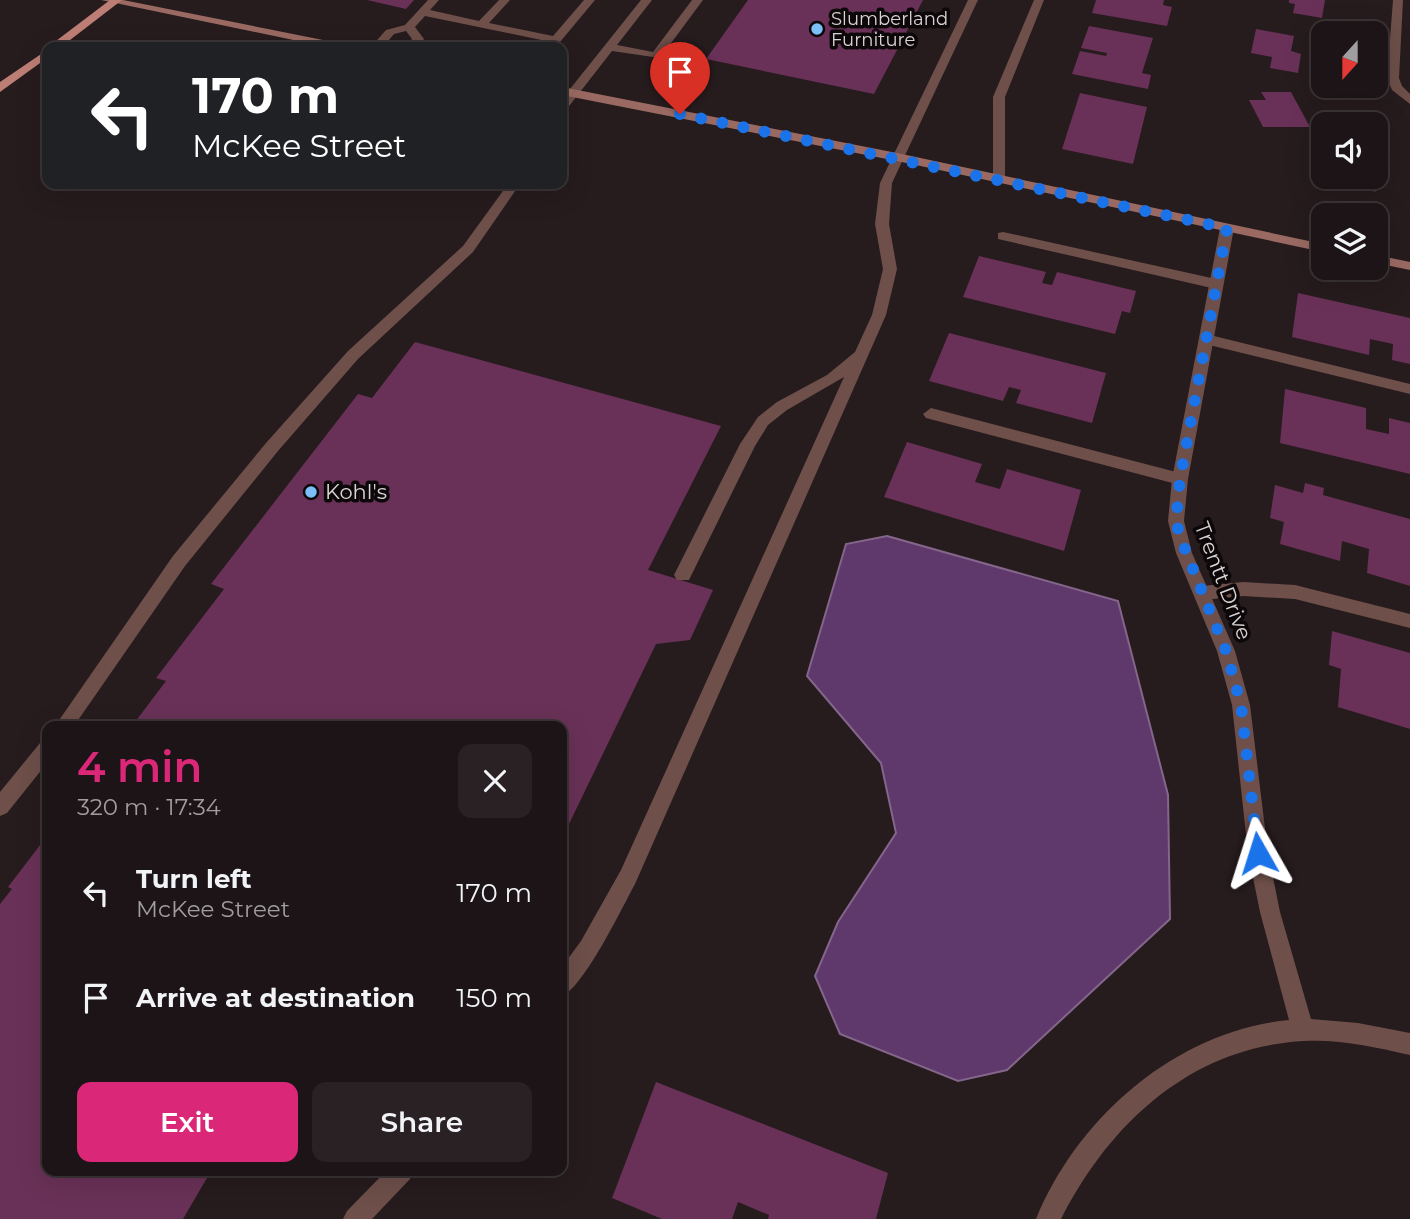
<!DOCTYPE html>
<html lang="en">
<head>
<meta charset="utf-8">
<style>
	:root { --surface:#1c1416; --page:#292123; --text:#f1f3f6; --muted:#a09ea1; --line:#3a3335; --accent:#db2777 }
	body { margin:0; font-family:Montserrat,sans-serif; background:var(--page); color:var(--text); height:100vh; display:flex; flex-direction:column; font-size:26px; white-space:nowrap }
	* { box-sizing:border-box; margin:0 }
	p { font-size:23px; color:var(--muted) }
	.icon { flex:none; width:38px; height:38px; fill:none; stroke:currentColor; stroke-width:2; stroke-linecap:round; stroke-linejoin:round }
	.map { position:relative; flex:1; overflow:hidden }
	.drawer { position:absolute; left:42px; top:721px; width:525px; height:455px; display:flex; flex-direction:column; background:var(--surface); border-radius:14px; box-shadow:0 7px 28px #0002,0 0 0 2px var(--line) }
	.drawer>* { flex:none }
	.banner { position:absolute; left:42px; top:42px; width:525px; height:147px; border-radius:14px; box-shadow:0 7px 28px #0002,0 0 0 2px var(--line); background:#202124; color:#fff; overflow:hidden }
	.needle { width:46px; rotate:201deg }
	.controls { position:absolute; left:1311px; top:21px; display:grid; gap:14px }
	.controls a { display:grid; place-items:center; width:77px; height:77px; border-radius:14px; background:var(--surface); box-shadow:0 7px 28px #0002,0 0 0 2px var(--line); font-size:35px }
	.pin { position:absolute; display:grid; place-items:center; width:60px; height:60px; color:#fff; margin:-72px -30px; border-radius:50% 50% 50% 0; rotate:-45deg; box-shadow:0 0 7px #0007 }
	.pin .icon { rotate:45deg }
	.me { position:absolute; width:77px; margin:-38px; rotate:354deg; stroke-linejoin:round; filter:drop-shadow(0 0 5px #0008) }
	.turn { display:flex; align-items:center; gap:24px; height:147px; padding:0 35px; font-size:32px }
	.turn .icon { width:91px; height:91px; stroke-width:2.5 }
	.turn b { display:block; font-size:49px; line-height:60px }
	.round { display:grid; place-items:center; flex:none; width:74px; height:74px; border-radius:14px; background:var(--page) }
	.head { display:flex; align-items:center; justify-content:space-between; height:119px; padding:0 35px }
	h1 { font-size:42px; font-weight:600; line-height:52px; color:var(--accent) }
	.cta { display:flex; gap:14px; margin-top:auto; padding:14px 35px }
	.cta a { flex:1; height:80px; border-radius:14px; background:var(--accent); color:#fff; font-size:28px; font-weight:600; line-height:80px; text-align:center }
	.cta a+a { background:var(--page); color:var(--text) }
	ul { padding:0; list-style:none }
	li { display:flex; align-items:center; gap:21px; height:105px; padding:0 35px }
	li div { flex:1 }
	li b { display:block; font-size:26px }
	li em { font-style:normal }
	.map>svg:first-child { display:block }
	.water { fill:#5f386c; stroke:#84668b; stroke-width:2 }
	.building { fill:#693157 }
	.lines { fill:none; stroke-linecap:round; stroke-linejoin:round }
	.lane { fill:#6e4f4a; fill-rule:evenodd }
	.street { fill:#6e4f4a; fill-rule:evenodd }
	.secondary { fill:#9a6a62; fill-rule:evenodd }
	.primary { fill:#bd7e75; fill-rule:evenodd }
	.route { stroke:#1a73e8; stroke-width:12; stroke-dasharray:0 21.6 }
	.poi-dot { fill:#7bbef8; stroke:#0c0708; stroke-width:2.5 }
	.labels { text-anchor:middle; stroke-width:7; stroke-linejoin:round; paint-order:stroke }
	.far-poi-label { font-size:18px; fill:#dad3d4; stroke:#0c0708; text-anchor:start }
	.poi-label { font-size:21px; fill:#dad3d4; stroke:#0c0708; text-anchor:start }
	.street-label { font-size:21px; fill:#dad3d4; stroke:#0c0708 }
</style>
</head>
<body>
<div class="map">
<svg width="1410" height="1219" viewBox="0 0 1410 1219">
	<rect width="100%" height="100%" fill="#261b1d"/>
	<!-- water -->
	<path class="water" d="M887,536L1118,601L1168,795L1170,919L1007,1070L958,1081L840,1034L815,976L838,922L896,833L881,763L807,676L846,544Z"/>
	<!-- building -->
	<g class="building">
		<path d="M367,0H414L406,9Z"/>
		<path d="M748,0H923L874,94L706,59Z"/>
		<path d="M1096,0H1164L1163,5L1172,7L1167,26L1092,13Z"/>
		<path d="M1289,0H1325L1322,18L1293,13L1295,4L1289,3Z"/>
		<path d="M1089,26L1153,38L1142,73L1151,75L1148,89L1072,74L1080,51L1106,56L1107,53L1081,48Z"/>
		<path d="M1256,29L1294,36L1291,51L1301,54L1298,73L1270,68L1272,57L1251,53Z"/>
		<path d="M1261,92H1291L1310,127H1263L1249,100H1266Z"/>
		<path d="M1080,93L1147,107L1133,164L1062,149Z"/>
		<path d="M1323,152V174L1311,170Z"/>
		<path d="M1376,167L1388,171L1375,192L1331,177H1376Z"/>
		<path d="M979,256L1046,272L1042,283L1052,285L1057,272L1136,291L1130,313L1122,311L1115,334L963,297Z"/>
		<path d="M1298,293L1410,318V364L1392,360L1393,344L1370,339L1369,355L1292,337Z"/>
		<path d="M949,333L1106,373L1092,423L1016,403L1021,390L1009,387L1003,401L929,381Z"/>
		<path d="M415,342L721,426L648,570L713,590L690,640L656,644L569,824L562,821V726H132L166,681L156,678L224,589L211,584L358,394L372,398Z"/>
		<path d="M1285,389L1366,408V429L1389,434V418L1410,423V474L1280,443Z"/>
		<path d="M907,442L982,464L975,482L1000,489L1007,469L1081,490L1064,551L884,497Z"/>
		<path d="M1305,483L1324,488L1323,495L1410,519V586L1367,573L1369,549L1342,541L1340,561L1280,544L1284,522L1270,518L1275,485L1303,493Z"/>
		<path d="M1332,631L1410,653V729L1338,707L1341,669L1329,665Z"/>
		<path d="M47,836V1171H211L183,1219H0V904L12,889L8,887Z"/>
		<path d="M656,1082L888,1173L876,1219H768L769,1215L738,1202L732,1219H662L612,1198Z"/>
	</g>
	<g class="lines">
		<!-- lane -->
		<g class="lane">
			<path d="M428,0H439L430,10L479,21L499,0H510L489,23L553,36L584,0H595L560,42L556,43L425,16L415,27L424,39L418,47H406L412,39L406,31L394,34L383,47H371L386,30L405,25Z"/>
			<path d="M641,0H652L617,45L653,52L692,0H703L660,58L612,51L566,110L562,111V99Z"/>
			<path d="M968,0H978L892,183L889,224L897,269L886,315L635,884C622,908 584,987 562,996V967L581,941L621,870L844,377L787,410L768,425L755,446L689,580H677L674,575L740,444L758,417L777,402L827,375L855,352L872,315L883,269L875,224L880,183Z"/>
			<path d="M508,184H520L473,252L358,359L278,451L185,566L74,726H55L173,556L266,443L348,351L463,246Z"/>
			<path d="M1003,232L1216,279L1223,284L1216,289L998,239V233Z"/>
			<path d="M1206,334L1410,384V394L1201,343L1199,339Z"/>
			<path d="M931,408L1180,473L1188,479L1180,485L926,418L923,414Z"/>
			<path d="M1243,582L1295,585L1410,614V628L1295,599L1243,596L1202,600L1196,598L1193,593L1196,588L1202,586Z"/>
			<path d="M47,741V763L7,813L0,816V792L40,743Z"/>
			<path d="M386,1171H414L410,1179L372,1219H343L347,1211Z"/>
		</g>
		<!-- street -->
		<g class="street">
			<path d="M1034,0H1044L1005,97V180L999,184L993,180V97Z"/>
			<path d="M1393,0H1403L1399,78L1402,86L1410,94V104L1392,90L1387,78Z"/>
			<path d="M1227,224L1234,228L1188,479L1184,521L1192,553L1235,651L1250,705L1268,853L1280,912L1311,1019L1358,1023L1410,1033V1055C1375,1047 1340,1039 1304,1041C1191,1047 1110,1123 1061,1219H1036C1078,1117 1176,1031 1289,1020L1260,912L1248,853L1232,705L1217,651L1176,553L1168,521L1172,479L1220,228Z"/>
		</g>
		<!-- secondary -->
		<g class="secondary">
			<path d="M101,0H123L343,44L349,47H327Z"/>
			<path d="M562,87L897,153L1323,244V252L897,161L562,95Z"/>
			<path d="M1376,255L1410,262V270L1376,263Z"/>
		</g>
		<!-- primary -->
		<g class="primary">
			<path d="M110,0H122L61,47H48Z"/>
			<path d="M47,50V58L0,92V82Z"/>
		</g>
	</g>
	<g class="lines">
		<!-- route -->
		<path class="route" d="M680,114L1227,228L1180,479L1176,521L1180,537L1226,651L1241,705L1258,853"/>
	</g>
	<!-- markers -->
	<g class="poi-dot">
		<circle cx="817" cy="29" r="7"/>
		<circle cx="311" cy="492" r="7"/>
	</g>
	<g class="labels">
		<!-- far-poi labels -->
		<g class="far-poi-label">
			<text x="831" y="25">Slumberland<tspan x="831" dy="21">Furniture</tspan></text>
		</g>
		<!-- poi labels -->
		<g class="poi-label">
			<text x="325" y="499">Kohl's</text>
		</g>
		<!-- street labels -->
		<g class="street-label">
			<text transform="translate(1223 581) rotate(69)" y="7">Trentt Drive</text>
		</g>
	</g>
</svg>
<div class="controls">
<a><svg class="needle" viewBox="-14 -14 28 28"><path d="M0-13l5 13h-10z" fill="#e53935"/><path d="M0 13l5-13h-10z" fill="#a09ea1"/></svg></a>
<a><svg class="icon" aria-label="sound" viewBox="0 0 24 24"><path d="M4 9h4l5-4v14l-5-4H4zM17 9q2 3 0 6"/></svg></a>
<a><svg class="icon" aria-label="layers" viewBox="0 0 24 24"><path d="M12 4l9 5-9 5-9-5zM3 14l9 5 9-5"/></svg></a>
</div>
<div class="pin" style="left:680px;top:114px;background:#d93025"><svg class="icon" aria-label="arrive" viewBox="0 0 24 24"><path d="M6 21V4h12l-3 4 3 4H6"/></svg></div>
<svg class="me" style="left:1258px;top:853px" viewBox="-20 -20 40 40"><path d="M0-17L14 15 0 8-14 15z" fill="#1a73e8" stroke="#fff" stroke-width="4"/></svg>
<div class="banner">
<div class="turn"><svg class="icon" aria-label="left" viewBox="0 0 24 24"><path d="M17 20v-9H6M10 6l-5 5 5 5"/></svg><div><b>170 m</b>McKee Street</div></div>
</div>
<section class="drawer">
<div class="head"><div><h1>4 min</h1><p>320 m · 17:34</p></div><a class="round"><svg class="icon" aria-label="close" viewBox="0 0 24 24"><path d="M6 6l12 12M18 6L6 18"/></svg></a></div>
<ul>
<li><svg class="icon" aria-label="left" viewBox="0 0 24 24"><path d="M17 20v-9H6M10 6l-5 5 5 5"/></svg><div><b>Turn left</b><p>McKee Street</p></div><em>170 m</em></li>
<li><svg class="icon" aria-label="arrive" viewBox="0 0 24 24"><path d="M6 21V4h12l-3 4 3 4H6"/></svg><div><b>Arrive at destination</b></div><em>150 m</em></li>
</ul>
<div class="cta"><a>Exit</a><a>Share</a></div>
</section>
</div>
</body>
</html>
